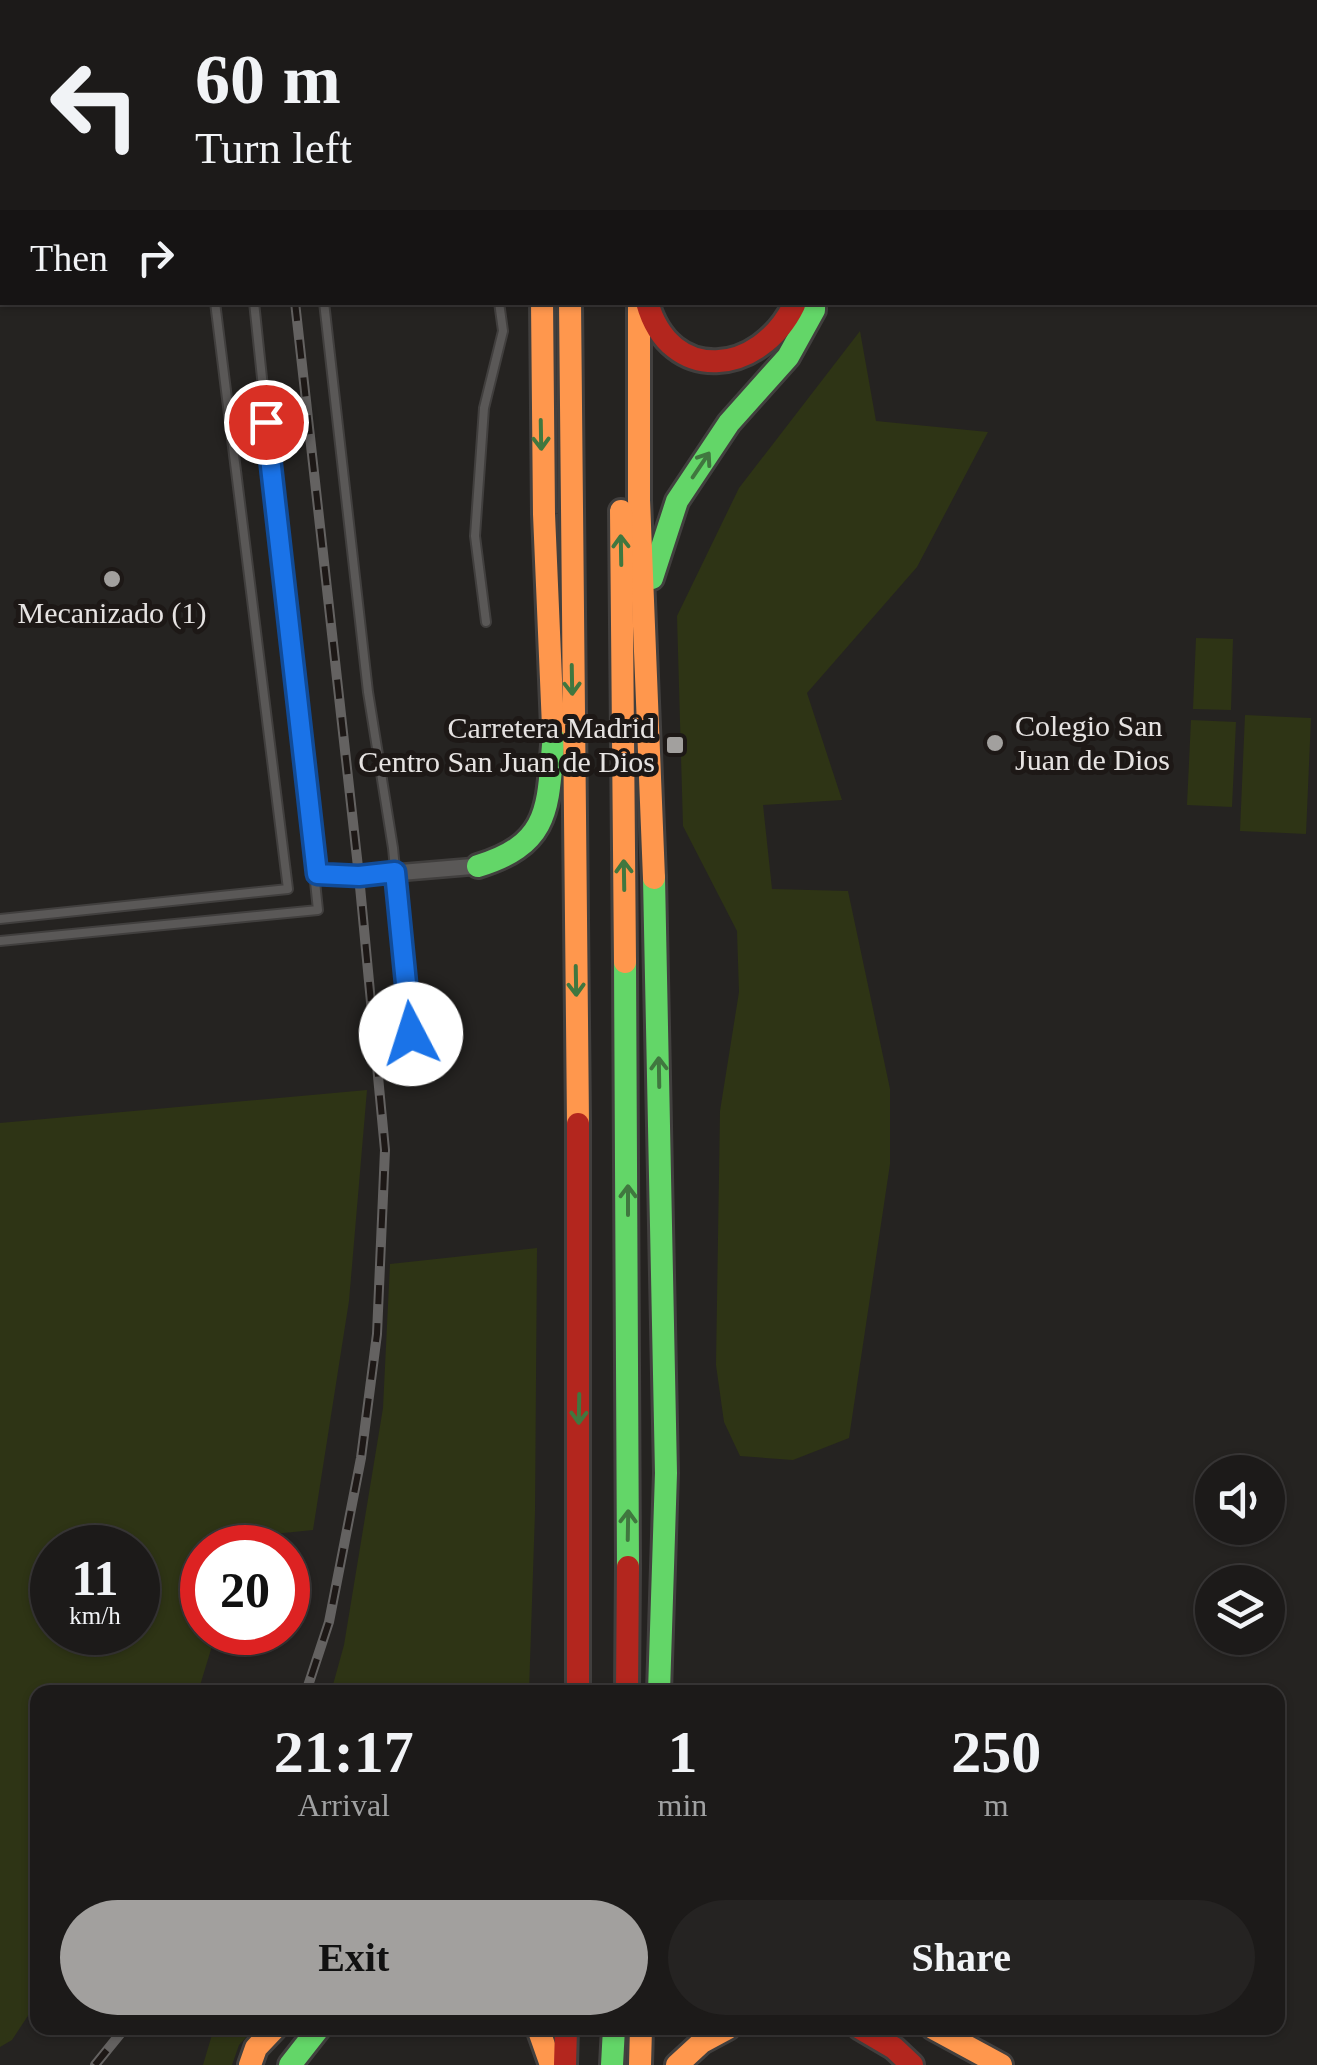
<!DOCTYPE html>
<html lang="en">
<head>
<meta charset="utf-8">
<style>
	:root { --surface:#1c1a19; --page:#252322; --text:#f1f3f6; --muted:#a0a1a2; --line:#3a3838; --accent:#a2a09e }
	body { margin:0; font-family:Georgia,serif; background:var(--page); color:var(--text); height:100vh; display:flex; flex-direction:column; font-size:38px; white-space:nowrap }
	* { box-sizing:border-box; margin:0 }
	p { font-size:32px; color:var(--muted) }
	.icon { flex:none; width:55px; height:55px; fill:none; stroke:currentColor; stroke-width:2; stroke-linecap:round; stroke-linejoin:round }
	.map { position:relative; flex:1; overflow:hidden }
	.sheet { position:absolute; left:30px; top:1685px; width:1255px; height:350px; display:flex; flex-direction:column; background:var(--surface); border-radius:20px; box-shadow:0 2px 8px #0004,0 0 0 2px var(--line) }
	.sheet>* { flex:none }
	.top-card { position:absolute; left:0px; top:0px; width:1318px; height:305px; box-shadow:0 2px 8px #0004,0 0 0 2px var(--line); background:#1c1a19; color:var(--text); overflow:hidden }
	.fabs { position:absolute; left:1195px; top:1455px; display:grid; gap:20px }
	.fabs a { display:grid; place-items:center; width:90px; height:90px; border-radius:50%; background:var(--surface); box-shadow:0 2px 8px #0004,0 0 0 2px var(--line); font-size:50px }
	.speed { position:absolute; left:30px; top:1525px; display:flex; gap:20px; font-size:50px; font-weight:700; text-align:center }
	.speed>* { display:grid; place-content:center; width:130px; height:130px; border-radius:50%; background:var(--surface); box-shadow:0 2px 8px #0004,0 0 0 2px var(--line); line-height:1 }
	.speed small { font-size:25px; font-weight:400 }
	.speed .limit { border:15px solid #d22; background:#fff; color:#111 }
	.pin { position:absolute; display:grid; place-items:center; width:85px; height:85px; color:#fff; margin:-42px; border:5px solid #fff; border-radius:50%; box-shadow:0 2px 10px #0007 }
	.me { position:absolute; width:110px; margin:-55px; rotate:355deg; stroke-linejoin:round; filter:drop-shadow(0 0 8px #0008) }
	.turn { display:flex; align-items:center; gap:35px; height:210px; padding:0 30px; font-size:45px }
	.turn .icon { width:130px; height:130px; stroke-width:2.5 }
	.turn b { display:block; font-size:70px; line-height:85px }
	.then { display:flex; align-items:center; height:95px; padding:0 30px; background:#0003; gap:20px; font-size:38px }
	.eta { display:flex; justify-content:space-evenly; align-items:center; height:170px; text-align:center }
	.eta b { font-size:60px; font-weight:800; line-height:70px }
	.primary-button { display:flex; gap:20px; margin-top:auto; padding:20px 30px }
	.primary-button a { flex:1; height:115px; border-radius:60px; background:var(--accent); color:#111; font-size:40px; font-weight:800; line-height:115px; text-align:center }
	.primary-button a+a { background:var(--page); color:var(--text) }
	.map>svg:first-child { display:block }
	.green { fill:#2e3415; fill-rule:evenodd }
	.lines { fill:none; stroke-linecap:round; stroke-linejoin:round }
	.lane-casing { stroke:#413f3e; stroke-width:12 }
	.street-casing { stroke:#413f3e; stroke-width:20 }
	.fast-casing { stroke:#413f3e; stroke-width:28 }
	.slow-casing { stroke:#413f3e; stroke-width:28 }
	.jam-casing { stroke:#413f3e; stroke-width:28 }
	.lane { stroke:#5a5857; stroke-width:8 }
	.street { stroke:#5a5857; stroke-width:15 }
	.fast { stroke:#63d668; stroke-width:22 }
	.slow { stroke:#ff974d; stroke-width:22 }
	.jam { stroke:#b3261e; stroke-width:22 }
	.rail-casing { stroke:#646261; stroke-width:10 }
	.rail { stroke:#1d1816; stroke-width:6; stroke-dasharray:19; stroke-linecap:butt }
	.oneway { stroke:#40773f }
	.route-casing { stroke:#114b97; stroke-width:25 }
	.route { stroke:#1a73e8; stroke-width:18 }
	.poi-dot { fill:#a2a09e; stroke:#1d1816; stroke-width:4 }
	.labels { text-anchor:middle; stroke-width:10; stroke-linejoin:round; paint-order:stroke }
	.poi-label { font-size:30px; fill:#e6e3e2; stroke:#1d1816 }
</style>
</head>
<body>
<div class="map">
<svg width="1317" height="2065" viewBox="0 0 1317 2065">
	<rect width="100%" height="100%" fill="#252321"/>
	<!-- green -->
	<g class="green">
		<path d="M860,331L876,421L988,432L917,567L807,693L842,800L763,805L772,889L848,891L890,1089V1164L849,1438L793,1460L740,1456L724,1422L716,1365L720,1111L739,992L737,931L683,826L677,616L739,488Z"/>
		<path d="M1196,638L1233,639L1231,710L1193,709Z"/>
		<path d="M1245,715L1311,718L1306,834L1240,831Z"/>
		<path d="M1191,720L1236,722L1232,807L1187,805Z"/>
		<path d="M367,1090L349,1301L313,1530L245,1537L241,1547L202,1548V1632L216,1633L198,1692H38L37,2002L12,2040L0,2047V1123ZM52,1548H138V1632H52Z"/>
		<path d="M537,1248L535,1512L529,1692H331L344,1645L383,1408L390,1264Z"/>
		<path d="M214,2028H255L239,2045L232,2065H203Z"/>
	</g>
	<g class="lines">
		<!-- lane casing -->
		<g class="lane-casing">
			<g id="lane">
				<path d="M218,0L219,2"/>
				<path d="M287,0L288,2"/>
				<path d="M0,169L2,168"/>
				<path d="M324,302L368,692L393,848L411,1034"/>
				<path d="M486,622L475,536L484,408L503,331L499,302"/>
				<path d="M0,919L288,889L215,302"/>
				<path d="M0,941L318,910L254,302"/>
			</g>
		</g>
		<!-- street casing -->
		<g class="street-casing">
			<g id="street">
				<path d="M761,0V2"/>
				<path d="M317,874L359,876L478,866"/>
			</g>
		</g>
		<!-- fast casing -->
		<g class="fast-casing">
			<g id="fast">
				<path d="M359,0V2"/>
				<path d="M456,0L461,2"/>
				<path d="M548,0V2"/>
				<path d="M573,0V2"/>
				<path d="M618,0V2"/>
				<path d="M652,578L677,501L729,423L788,357L814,310V302"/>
				<path d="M478,866C554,843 547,803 554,735"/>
				<path d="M654,878L666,1473L659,1692"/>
				<path d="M625,962L628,1567"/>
				<path d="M290,2065L319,2028"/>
				<path d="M612,2065L614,2028"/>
			</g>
		</g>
		<!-- slow casing -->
		<g class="slow-casing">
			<g id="slow">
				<path d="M542,302L544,514L553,727"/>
				<path d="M570,302L578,1124"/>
				<path d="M639,302V500L654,878"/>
				<path d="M621,511L625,962"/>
				<path d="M538,2028L551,2065"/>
				<path d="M933,2028L1001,2065"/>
				<path d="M250,2065L256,2048L275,2028"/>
				<path d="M640,2065L641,2028"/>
				<path d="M677,2065L702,2042L728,2028"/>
			</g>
		</g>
		<!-- jam casing -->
		<g class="jam-casing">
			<g id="jam">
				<path d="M497,0L502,2"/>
				<path d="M647,302C670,386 760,375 794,305"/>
				<path d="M578,1692V1124"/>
				<path d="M627,1692L628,1567"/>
				<path d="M860,2028L894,2048L912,2065"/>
				<path d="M565,2065L566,2028"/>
			</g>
		</g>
		<!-- lane -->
		<use href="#lane" class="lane"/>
		<!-- street -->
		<use href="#street" class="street"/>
		<!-- fast -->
		<use href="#fast" class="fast"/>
		<!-- slow -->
		<use href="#slow" class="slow"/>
		<!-- jam -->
		<use href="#jam" class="jam"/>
		<!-- rail casing -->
		<g class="rail-casing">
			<g id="rail">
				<path d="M261,0V2"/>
				<path d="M295,302L359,876L385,1150L377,1334L361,1458L329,1622L306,1692"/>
				<path d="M95,2065L125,2028"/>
			</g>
		</g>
		<!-- rail -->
		<use href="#rail" class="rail"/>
	</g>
	<!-- one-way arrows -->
	<defs><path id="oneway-shaft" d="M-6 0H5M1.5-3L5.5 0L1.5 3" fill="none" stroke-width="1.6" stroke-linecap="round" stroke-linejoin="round" transform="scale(2.5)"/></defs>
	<g class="oneway">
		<use href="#oneway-shaft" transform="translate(541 435) rotate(89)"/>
		<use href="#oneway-shaft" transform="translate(701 465) rotate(-56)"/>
		<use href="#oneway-shaft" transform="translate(621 550) rotate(-91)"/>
		<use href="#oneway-shaft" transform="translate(572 680) rotate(89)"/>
		<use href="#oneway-shaft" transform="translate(624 875) rotate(-91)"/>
		<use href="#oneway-shaft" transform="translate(576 981) rotate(89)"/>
		<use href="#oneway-shaft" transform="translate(659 1072) rotate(-91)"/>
		<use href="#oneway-shaft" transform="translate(628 1200) rotate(-90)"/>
		<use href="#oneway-shaft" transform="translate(579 1409) rotate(91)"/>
		<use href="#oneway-shaft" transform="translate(628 1525) rotate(-89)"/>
	</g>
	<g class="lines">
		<!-- route casing -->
		<g class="route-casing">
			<path id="route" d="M266,422L317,874L359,876L395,872L411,1034"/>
		</g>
		<!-- route -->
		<use href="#route" class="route"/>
	</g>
	<!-- markers -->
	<g class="poi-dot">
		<circle cx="112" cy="579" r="10"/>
		<circle cx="995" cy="743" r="10"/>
		<rect x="665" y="735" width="20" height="20" rx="5"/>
	</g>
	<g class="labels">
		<!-- poi labels -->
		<g class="poi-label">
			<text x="112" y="623">Mecanizado (1)</text>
			<text x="1015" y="736" text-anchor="start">Colegio San<tspan x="1015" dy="34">Juan de Dios</tspan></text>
			<text x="655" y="738" text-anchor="end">Carretera Madrid<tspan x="655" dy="34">Centro San Juan de Dios</tspan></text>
		</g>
	</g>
</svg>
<div class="fabs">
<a><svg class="icon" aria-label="sound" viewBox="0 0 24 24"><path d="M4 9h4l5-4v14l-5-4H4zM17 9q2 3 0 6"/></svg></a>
<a><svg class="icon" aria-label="layers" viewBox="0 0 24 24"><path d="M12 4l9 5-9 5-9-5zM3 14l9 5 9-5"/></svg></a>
</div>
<div class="speed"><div>11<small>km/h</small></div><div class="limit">20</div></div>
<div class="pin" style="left:266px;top:422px;background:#d93025"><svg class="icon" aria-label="arrive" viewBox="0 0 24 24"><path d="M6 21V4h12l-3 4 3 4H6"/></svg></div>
<svg class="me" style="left:411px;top:1034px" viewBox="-20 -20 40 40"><circle r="19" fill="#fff"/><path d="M0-13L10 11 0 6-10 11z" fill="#1a73e8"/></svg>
<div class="top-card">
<div class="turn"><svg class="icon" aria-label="left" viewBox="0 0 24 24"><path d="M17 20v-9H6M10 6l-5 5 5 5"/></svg><div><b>60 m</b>Turn left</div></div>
<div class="then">Then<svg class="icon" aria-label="right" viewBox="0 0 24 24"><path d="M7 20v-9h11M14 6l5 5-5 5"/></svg></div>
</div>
<section class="sheet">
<div class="eta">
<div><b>21:17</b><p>Arrival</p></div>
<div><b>1</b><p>min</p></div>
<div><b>250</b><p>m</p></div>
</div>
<div class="primary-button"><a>Exit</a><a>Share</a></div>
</section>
</div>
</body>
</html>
